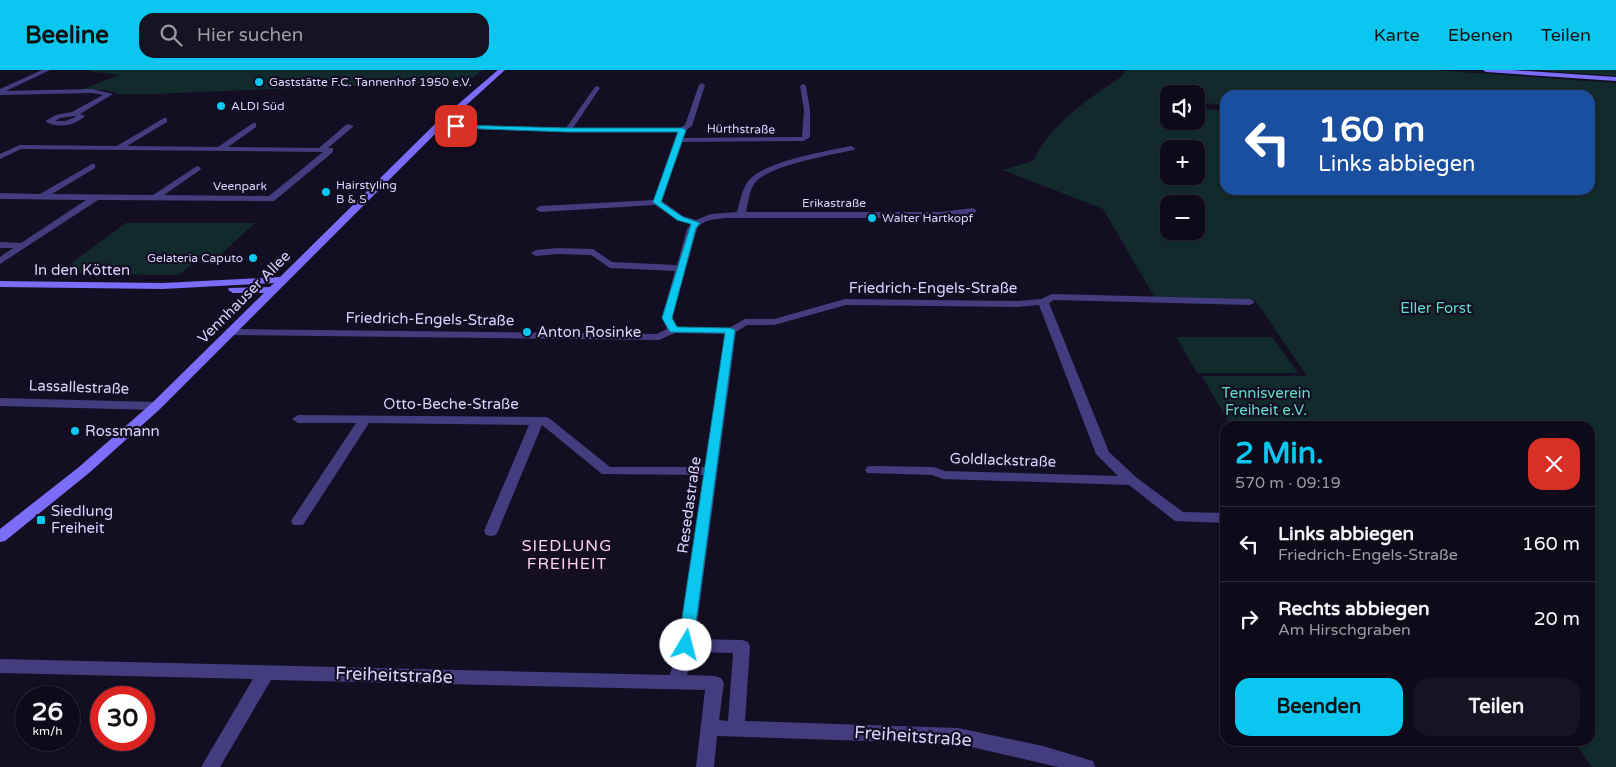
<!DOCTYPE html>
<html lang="de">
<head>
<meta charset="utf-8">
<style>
	:root { --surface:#0e0a1a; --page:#171323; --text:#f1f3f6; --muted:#9b9aa2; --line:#2e2b39; --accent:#0bc7ef }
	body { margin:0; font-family:"Varela Round",sans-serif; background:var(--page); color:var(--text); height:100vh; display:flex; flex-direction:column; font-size:19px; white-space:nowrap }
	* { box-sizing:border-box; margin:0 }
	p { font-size:16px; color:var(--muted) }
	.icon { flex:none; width:28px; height:28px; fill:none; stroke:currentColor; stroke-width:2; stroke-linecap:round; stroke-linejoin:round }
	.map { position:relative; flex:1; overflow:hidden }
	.drawer { position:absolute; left:1220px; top:351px; width:375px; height:325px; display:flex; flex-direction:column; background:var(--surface); border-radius:15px; box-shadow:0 1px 4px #0004,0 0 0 1px var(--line) }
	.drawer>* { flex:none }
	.top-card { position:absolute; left:1220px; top:20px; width:375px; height:105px; border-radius:15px; box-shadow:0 1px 4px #0004,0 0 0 1px var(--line); background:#1a4fa0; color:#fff; overflow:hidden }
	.fabs { position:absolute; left:1160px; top:15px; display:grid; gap:10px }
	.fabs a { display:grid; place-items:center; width:45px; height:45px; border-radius:10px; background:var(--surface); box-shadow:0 1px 4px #0004,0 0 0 1px var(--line); font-size:25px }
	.speed { position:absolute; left:15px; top:616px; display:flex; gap:10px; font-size:25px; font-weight:700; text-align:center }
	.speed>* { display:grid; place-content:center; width:65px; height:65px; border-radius:50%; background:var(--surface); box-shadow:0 1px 4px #0004,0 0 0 1px var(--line); line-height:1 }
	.speed small { font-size:12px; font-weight:400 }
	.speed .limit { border:8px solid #d22; background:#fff; color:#111 }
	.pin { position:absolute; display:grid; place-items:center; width:42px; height:42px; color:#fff; margin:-21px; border-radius:10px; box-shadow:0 2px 8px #0006 }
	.me { position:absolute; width:55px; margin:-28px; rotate:8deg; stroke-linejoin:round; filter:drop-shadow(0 0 4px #0008) }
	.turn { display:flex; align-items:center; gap:18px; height:105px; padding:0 15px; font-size:22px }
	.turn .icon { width:65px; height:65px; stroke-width:2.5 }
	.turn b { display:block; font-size:35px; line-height:42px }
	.round { display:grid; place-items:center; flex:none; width:52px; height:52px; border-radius:15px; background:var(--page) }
	.summary { display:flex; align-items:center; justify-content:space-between; height:85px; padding:0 15px }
	h1 { font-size:30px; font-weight:700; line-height:38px; color:var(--accent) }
	.action { display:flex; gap:10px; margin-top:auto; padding:10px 15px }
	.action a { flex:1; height:58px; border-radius:15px; background:var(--accent); color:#111; font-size:20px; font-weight:700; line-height:58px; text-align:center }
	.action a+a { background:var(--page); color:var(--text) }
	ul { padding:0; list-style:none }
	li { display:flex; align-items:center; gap:15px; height:75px; padding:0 15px; border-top:1px solid var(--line) }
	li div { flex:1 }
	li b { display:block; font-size:19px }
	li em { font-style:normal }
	header { display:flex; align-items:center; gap:30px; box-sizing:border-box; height:70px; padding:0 25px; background:var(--accent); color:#111 }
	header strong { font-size:24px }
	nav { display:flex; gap:28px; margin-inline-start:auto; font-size:18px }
	.search { width:350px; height:45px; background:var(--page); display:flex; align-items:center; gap:12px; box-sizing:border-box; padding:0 18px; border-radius:15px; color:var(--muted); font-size:19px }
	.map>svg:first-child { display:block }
	.green { fill:#122a2b; fill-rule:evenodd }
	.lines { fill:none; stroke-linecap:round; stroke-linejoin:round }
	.street { fill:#433c7e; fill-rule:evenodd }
	.secondary { fill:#7b6df8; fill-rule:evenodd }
	.route { fill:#0bc7ef; stroke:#07819b }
	.poi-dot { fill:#0bc7ef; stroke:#130e22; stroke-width:2 }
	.labels { text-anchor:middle; stroke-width:4.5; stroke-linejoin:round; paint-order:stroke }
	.far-poi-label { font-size:12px; fill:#dad1fd; stroke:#130e22; text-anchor:start }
	.far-street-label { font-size:12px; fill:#dad1fd; stroke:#130e22 }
	.street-label { font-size:15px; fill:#dad1fd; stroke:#130e22 }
	.park-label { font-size:15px; fill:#61dac5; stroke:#130e22 }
	.poi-label { font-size:15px; fill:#dad1fd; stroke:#130e22; text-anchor:start }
	.neighbourhood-label { font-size:16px; letter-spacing:1px; fill:#fdd3eb; stroke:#130e22 }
	.near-street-label { font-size:18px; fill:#dad1fd; stroke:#130e22 }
</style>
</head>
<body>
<header>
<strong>Beeline</strong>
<div class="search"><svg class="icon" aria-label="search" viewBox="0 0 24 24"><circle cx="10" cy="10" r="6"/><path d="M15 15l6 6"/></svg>Hier suchen</div>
<nav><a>Karte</a><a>Ebenen</a><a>Teilen</a></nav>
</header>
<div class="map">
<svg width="1616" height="697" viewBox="0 0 1616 697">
	<rect width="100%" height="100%" fill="#130e22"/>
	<!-- green -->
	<g class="green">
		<path d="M91,0H483L468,11L151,24H115L118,23L106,20H80L119,5L87,1Z"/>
		<path d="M1126,0H1434L1616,13V697H1592L1574,671H1590V356H1231L1202,306H1307L1255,230L1155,228L1103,139L1003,100L1033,91C1051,54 1086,30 1120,8ZM1264,20L1296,25H1590V120H1225V41L1196,38V51H1169V24H1196V32L1225,35V25H1260ZM1169,79H1196V106H1169ZM1169,134H1196V161H1169Z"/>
		<path d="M1537,0H1616V6Z"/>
		<path d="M126,153H255L219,186H201L179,205L56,204Z"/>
		<path d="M1176,267H1272L1298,303H1197Z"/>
	</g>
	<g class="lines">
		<!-- street -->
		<g class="street">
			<path d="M42,0H50L6,21L92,19L113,24L80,44L85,46C75,56 56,59 45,51L56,45L72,42L103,25L92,23L0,25V19ZM74,46L76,47L65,51H55L60,48Z"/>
			<path d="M702,13L705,15L692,56L685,61L683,68L802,67L804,40L800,16L803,14L806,16L810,40V67L804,71L681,72L662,131L683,146L696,150L711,144L737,142C740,132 742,118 749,110C766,91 826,81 851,76L855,78L854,80C831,85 769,95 755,113C749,120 748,134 746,142H941L973,138L977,141L973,144L941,148H725C715,149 702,150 697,159L672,247L677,257L729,258L745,249H774L845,229L1018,231L1041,229L1052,224L1250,229L1255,232L1250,235L1054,230L1049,233L1109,382L1137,408L1183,442L1225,443V453L1175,451L1129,415L943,409L932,405L867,403L865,400L867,397L872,396L934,397L945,401L1118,406L1096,384L1039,235L1018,237L846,235L774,255H747L736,262L695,569L742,570L748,572L750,577L745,651L958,658L1043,676L1093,691L1095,697H1058L958,674L717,666L714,697H696L705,620L271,610L220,697H201L253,609L0,603V589L670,605L678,575L704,405L602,404L542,355L498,461L496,465L491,466L486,465L484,461L529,355L369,353L303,455H293L291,451L356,353H298L292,349L298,345L545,347L549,348L610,397H705L725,264L675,263L659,270L231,265L226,262L231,259L657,264L667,259L662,247L675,201L610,198L591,185L557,184L536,186L531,183L536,180L557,178L593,179L612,192L677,195L687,159L691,154L677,150L655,135L540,142L536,139L540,136L654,130L677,62H568L438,58L434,56L438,54L566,58L595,17L597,16L600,18L573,58H680L685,55L699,15ZM693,582L733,583L728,651L719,650L724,613L721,608L715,606L687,605Z"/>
			<path d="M164,48H167V52L127,76L218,77L253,53H256V57L228,77L319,78L347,54L354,56L328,78H333V82L274,131L98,130L0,194V187L13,178H0V172L21,173L86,130L0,129V123L40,124L92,94H95V98L52,124L153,125L197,96L201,98L200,100L164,125L269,126L323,82L21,79L0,89V84L20,75L117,76Z"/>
			<path d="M0,328L156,332L162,336L156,340L0,336Z"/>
		</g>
		<!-- secondary -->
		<g class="secondary">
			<path d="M498,0H505L441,58L160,339L89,403L5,471L0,472V459L79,397L152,333L264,223H233L228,220L229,218L270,217L274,213L163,219L0,217V211L163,213L280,207L435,54Z"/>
			<path d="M1483,0H1513L1616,7V11L1486,2Z"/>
		</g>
	</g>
	<!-- route -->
	<path class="route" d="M454,55L568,58H682L686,60L661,132L683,147L700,153L696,158L672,248L677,257L730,258L735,260L693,575L691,580L686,582L681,580L678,575L725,263L670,262L662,248L691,154L677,150L653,132L678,62H568L456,58H454Z"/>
	<!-- markers -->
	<g class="poi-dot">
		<circle cx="259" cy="12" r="5"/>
		<circle cx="221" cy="36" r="5"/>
		<circle cx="326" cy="122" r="5"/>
		<circle cx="872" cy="148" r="5"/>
		<circle cx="253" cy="188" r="5"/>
		<circle cx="527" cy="262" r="5"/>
		<circle cx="75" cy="361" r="5"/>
		<rect x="36" y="445" width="10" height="10" rx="2.5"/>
	</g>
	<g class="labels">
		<!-- far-poi labels -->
		<g class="far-poi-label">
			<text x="269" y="16">Gaststätte F.C. Tannenhof 1950 e.V.</text>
			<text x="231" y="40">ALDI Süd</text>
			<text x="336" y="119">Hairstyling<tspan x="336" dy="14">B &amp; S</tspan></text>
			<text x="882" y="152">Walter Hartkopf</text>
			<text x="243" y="192" text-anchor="end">Gelateria Caputo</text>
		</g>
		<!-- far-street labels -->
		<g class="far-street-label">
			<text transform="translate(741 59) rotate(1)" y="4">Hürthstraße</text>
			<text x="240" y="120">Veenpark</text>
			<text x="834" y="137">Erikastraße</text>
		</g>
		<!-- street labels -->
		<g class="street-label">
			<text x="82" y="205">In den Kötten</text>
			<text x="933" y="223">Friedrich-Engels-Straße</text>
			<text transform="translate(244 227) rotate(-45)" y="5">Vennhauser Allee</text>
			<text transform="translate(430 249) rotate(1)" y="5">Friedrich-Engels-Straße</text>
			<text transform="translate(79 317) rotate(2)" y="5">Lassallestraße</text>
			<text x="451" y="339">Otto-Beche-Straße</text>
			<text transform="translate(1003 390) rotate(2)" y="5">Goldlackstraße</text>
			<text transform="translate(689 435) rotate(-82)" y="5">Resedastraße</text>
		</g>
		<!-- park labels -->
		<g class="park-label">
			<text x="1436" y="243">Eller Forst</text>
			<text x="1266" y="328">Tennisverein<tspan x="1266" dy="17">Freiheit e.V.</tspan></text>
		</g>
		<!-- poi labels -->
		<g class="poi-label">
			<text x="537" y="267">Anton Rosinke</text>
			<text x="85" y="366">Rossmann</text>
			<text x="51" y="446">Siedlung<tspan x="51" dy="17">Freiheit</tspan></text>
		</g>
		<!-- neighbourhood labels -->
		<g class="neighbourhood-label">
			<text x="567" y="481">SIEDLUNG<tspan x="567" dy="18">FREIHEIT</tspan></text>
		</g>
		<!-- near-street labels -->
		<g class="near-street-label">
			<text transform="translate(394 605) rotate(2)" y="6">Freiheitstraße</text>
			<text transform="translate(913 666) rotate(4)" y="6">Freiheitstraße</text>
		</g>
	</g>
</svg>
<div class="fabs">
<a><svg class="icon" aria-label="sound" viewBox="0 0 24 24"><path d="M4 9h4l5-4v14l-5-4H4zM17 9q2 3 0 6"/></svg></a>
<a>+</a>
<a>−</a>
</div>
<div class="speed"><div>26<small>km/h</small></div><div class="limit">30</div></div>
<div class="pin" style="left:456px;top:56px;background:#d93025"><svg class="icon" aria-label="arrive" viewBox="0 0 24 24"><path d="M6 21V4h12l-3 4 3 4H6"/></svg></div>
<svg class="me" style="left:686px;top:575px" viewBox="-20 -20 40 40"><circle r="19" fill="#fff"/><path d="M0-13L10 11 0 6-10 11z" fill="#0bc7ef"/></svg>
<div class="top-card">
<div class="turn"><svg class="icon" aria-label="left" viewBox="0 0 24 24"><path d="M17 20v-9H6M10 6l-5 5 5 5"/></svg><div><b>160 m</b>Links abbiegen</div></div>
</div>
<section class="drawer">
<div class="summary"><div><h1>2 Min.</h1><p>570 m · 09:19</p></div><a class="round" style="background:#d93025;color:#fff"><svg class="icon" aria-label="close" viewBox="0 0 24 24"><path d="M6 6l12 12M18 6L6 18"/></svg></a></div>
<ul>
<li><svg class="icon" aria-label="left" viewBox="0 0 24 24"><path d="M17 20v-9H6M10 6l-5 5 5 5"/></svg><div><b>Links abbiegen</b><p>Friedrich-Engels-Straße</p></div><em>160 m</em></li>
<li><svg class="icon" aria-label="right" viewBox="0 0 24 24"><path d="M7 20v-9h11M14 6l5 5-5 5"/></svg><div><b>Rechts abbiegen</b><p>Am Hirschgraben</p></div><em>20 m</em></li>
</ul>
<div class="action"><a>Beenden</a><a>Teilen</a></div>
</section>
</div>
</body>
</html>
